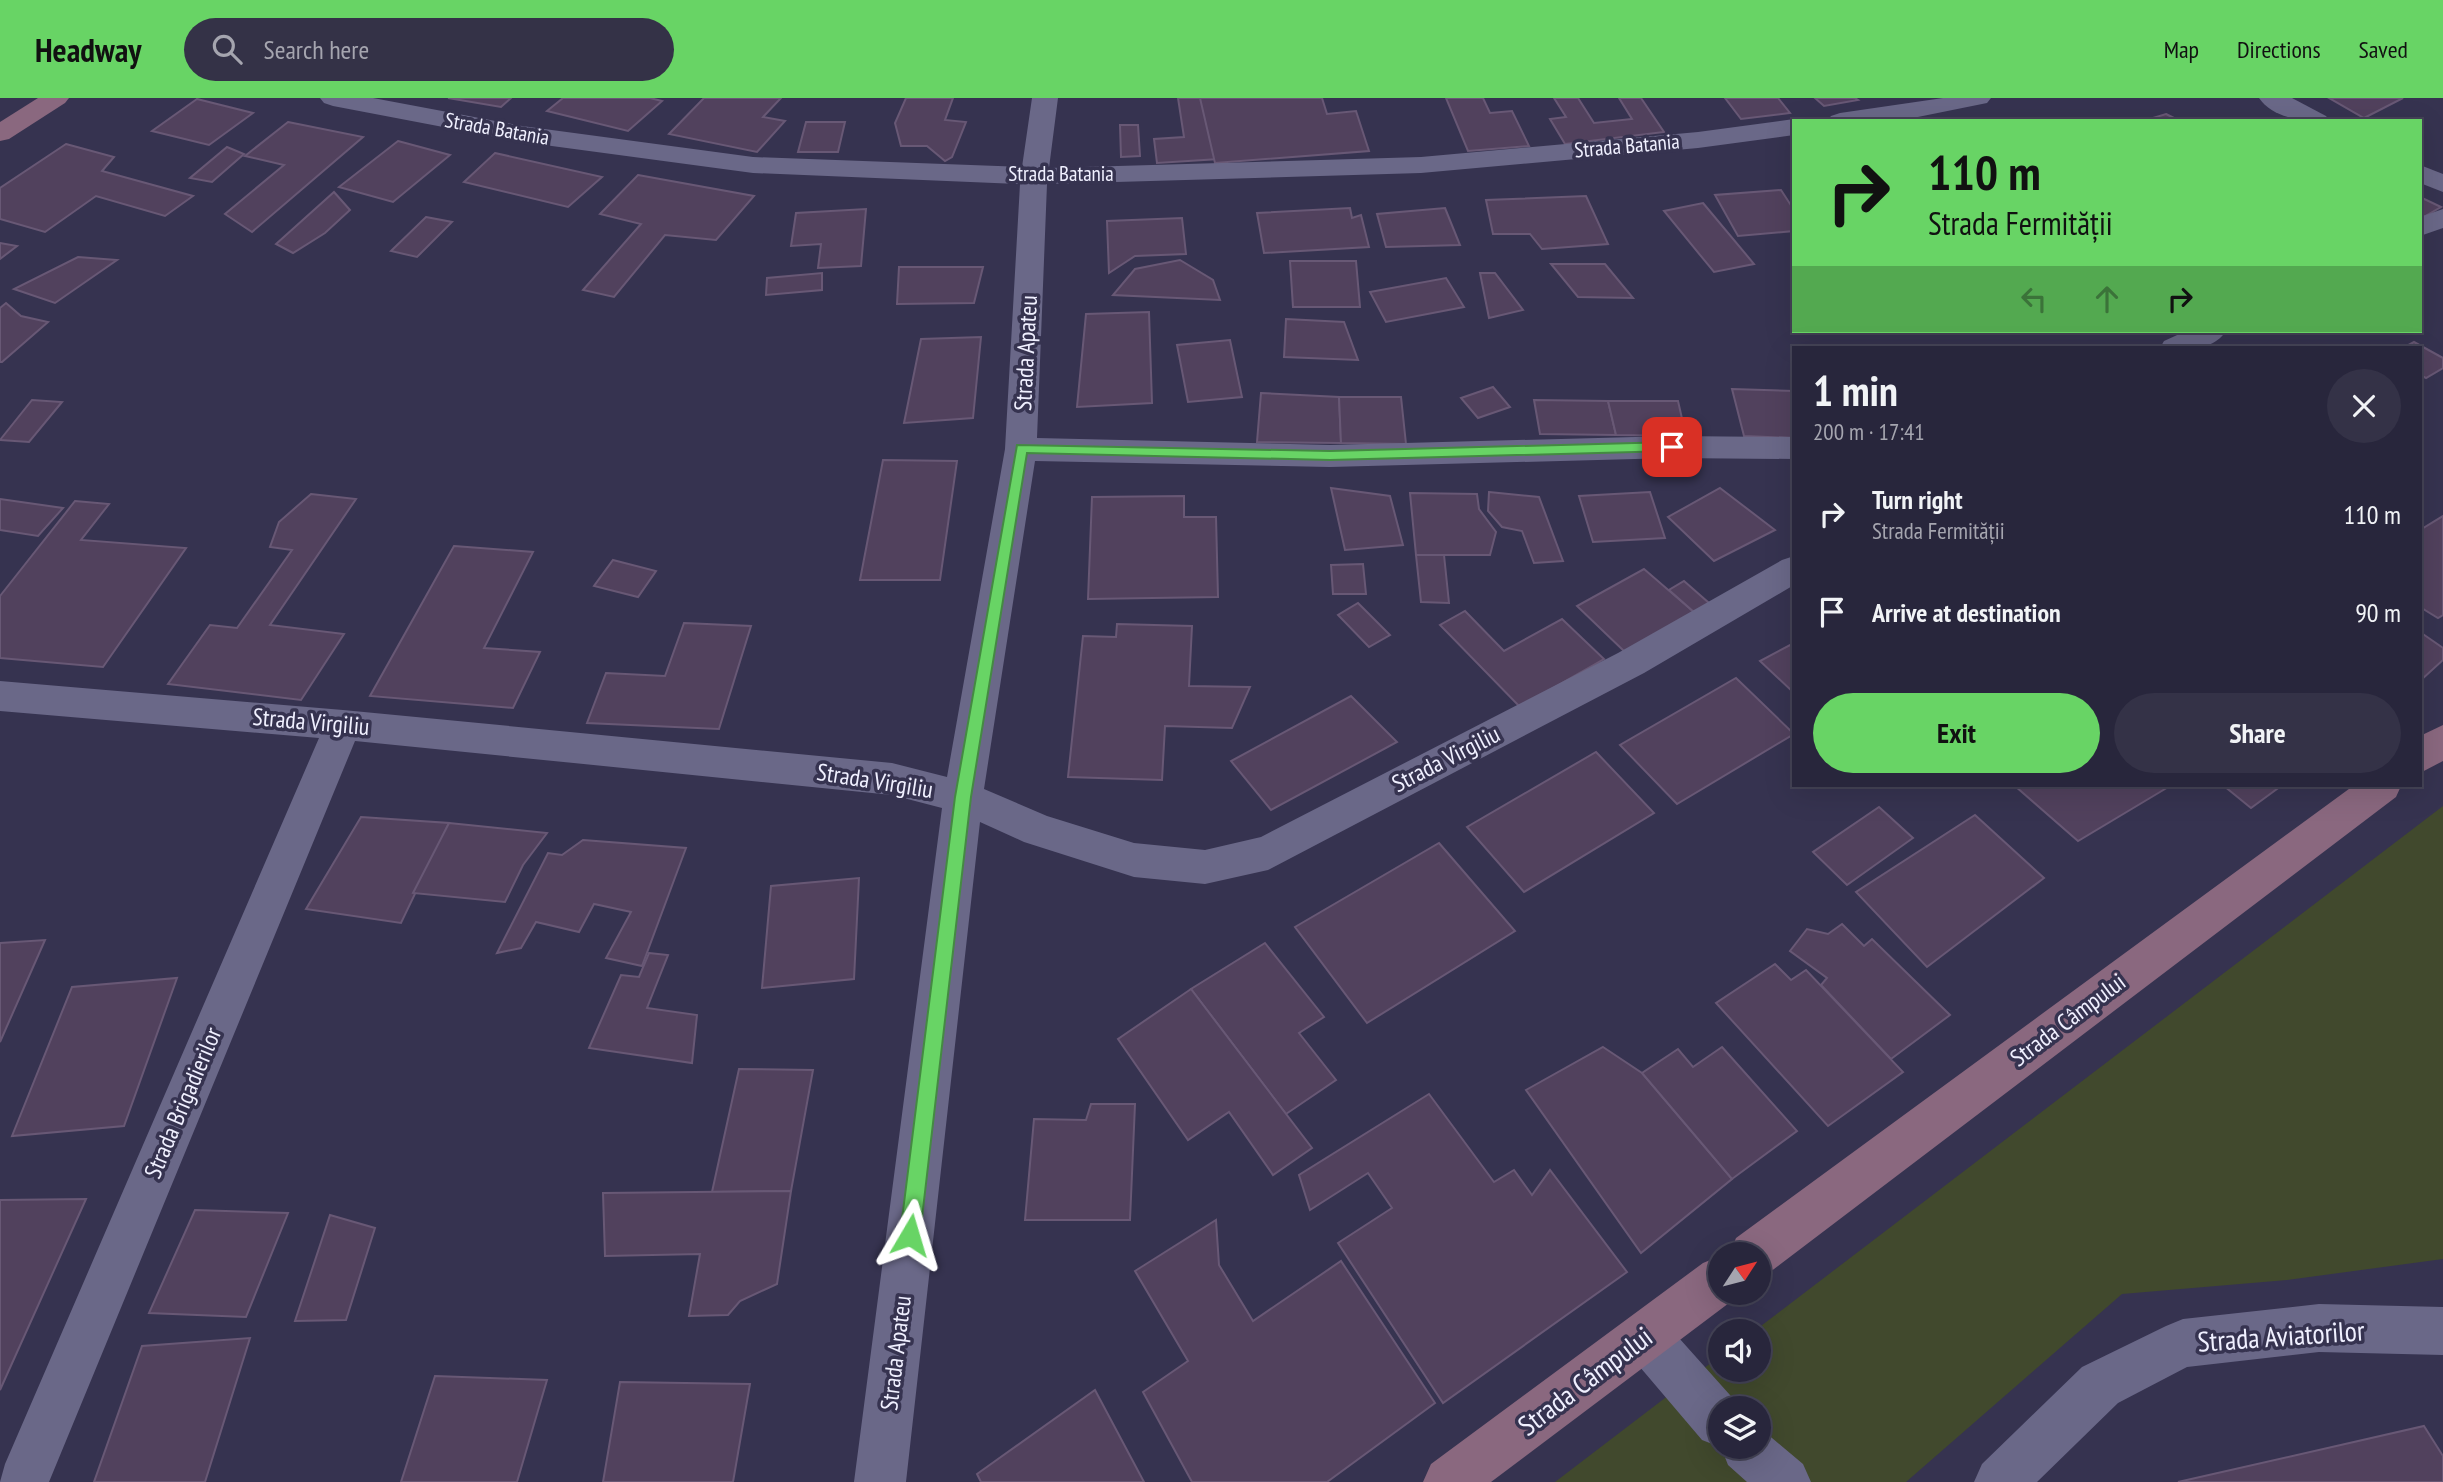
<!DOCTYPE html>
<html lang="en">
<head>
<meta charset="utf-8">
<style>
	:root { --surface:#28263c; --page:#343247; --text:#f1f3f6; --muted:#a5a5af; --line:#444356; --accent:#68d465 }
	body { margin:0; font-family:"PT Sans Narrow",sans-serif; background:var(--page); color:var(--text); height:100vh; display:flex; flex-direction:column; font-size:26px; white-space:nowrap }
	* { box-sizing:border-box; margin:0 }
	p { font-size:23px; color:var(--muted) }
	.icon { flex:none; width:38px; height:38px; fill:none; stroke:currentColor; stroke-width:2; stroke-linecap:round; stroke-linejoin:round }
	.map { position:relative; flex:1; overflow:hidden }
	.side { position:absolute; left:1792px; top:248px; width:630px; height:441px; display:flex; flex-direction:column; background:var(--surface); border-radius:0px; box-shadow:0 7px 28px #0002,0 0 0 2px var(--line) }
	.side>* { flex:none }
	.guide { position:absolute; left:1792px; top:21px; width:630px; height:214px; border-radius:0px; box-shadow:0 7px 28px #0002,0 0 0 2px var(--line); background:#68d465; color:#111; overflow:hidden }
	.needle { width:46px; rotate:54deg }
	.controls { position:absolute; left:1708px; top:1144px; display:grid; gap:14px }
	.controls a { display:grid; place-items:center; width:63px; height:63px; border-radius:50%; background:var(--surface); box-shadow:0 7px 28px #0002,0 0 0 2px var(--line); font-size:35px }
	.pin { position:absolute; display:grid; place-items:center; width:60px; height:60px; color:#fff; margin:-30px; border-radius:14px; box-shadow:0 4px 10px #0006 }
	.me { position:absolute; width:77px; margin:-38px; rotate:7deg; stroke-linejoin:round; filter:drop-shadow(0 0 5px #0008) }
	.turn { display:flex; align-items:center; gap:24px; height:147px; padding:0 21px; font-size:32px }
	.turn .icon { width:91px; height:91px; stroke-width:2.5 }
	.turn b { display:block; font-size:49px; line-height:60px }
	.lanes { display:flex; align-items:center; height:66px; padding:0 21px; background:#0003; justify-content:center; gap:35px; direction:ltr }
	.lanes .off { opacity:.35 }
	.round { display:grid; place-items:center; flex:none; width:74px; height:74px; border-radius:37px; background:var(--page) }
	.summary { display:flex; align-items:center; justify-content:space-between; height:119px; padding:0 21px }
	h1 { font-size:42px; font-weight:700; line-height:52px }
	.primary-button { display:flex; gap:14px; margin-top:auto; padding:14px 21px }
	.primary-button a { flex:1; height:80px; border-radius:42px; background:var(--accent); color:#111; font-size:28px; font-weight:700; line-height:80px; text-align:center }
	.primary-button a+a { background:var(--page); color:var(--text) }
	ul { padding:0; list-style:none }
	li { display:flex; align-items:center; gap:21px; height:98px; padding:0 21px }
	li div { flex:1 }
	li b { display:block; font-size:26px }
	li em { font-style:normal }
	header { display:flex; align-items:center; gap:42px; box-sizing:border-box; height:98px; padding:0 35px; background:var(--accent); color:#111 }
	header strong { font-size:33px }
	nav { display:flex; gap:38px; margin-inline-start:auto; font-size:24px }
	.search { width:490px; height:63px; background:var(--page); display:flex; align-items:center; gap:18px; box-sizing:border-box; padding:0 24px; border-radius:38px; color:var(--muted); font-size:26px }
	.map>svg:first-child { display:block }
	.green { fill:#41492d; fill-rule:evenodd }
	.building { fill:#51415d; stroke:#685875; stroke-width:2 }
	.lines { fill:none; stroke-linecap:round; stroke-linejoin:round }
	.street { fill:#6a6888; fill-rule:evenodd }
	.secondary { fill:#8a687f; fill-rule:evenodd }
	.route { fill:#68d465; stroke:#448a42; stroke-width:2 }
	.labels { text-anchor:middle; stroke-width:7; stroke-linejoin:round; paint-order:stroke }
	.far-street-label { font-size:21px; fill:#f0f0ff; stroke:#363350 }
	.street-label { font-size:24px; fill:#f0f0ff; stroke:#363350 }
	.near-street-label { font-size:28px; fill:#f0f0ff; stroke:#363350 }
</style>
</head>
<body>
<header>
<strong>Headway</strong>
<div class="search"><svg class="icon" aria-label="search" viewBox="0 0 24 24"><circle cx="10" cy="10" r="6"/><path d="M15 15l6 6"/></svg>Search here</div>
<nav><a>Map</a><a>Directions</a><a>Saved</a></nav>
</header>
<div class="map">
<svg width="2443" height="1384" viewBox="0 0 2443 1384">
	<rect width="100%" height="100%" fill="#363350"/>
	<!-- green -->
	<path class="green" d="M2443,708V1161L2287,1182L2122,1196L1906,1384H1555L1720,1258V1272H1759V1234H1753ZM1720,1311H1759V1349H1720Z"/>
	<!-- building -->
	<g class="building">
		<path d="M448,0H511L501,9Z"/>
		<path d="M563,0H650L662,3L628,33L547,13Z"/>
		<path d="M704,0H781L763,19L785,23L757,54L669,36Z"/>
		<path d="M906,0H953L945,22L966,24L952,59L945,63L927,48H901L895,25Z"/>
		<path d="M1178,0H1208L1219,61L1157,65L1154,41L1184,39Z"/>
		<path d="M1200,0H1322L1327,16L1356,13L1369,53L1215,65Z"/>
		<path d="M1446,0H1483L1490,15L1512,13L1529,48L1468,53Z"/>
		<path d="M1554,0H1578L1594,25L1632,21L1619,0H1641L1664,34L1565,46L1550,21L1566,19Z"/>
		<path d="M1725,0H1778L1790,15L1741,21Z"/>
		<path d="M1815,0H1855L1858,2L1824,8Z"/>
		<path d="M2329,0H2403L2364,20Z"/>
		<path d="M197,1L253,15L209,47L152,33Z"/>
		<path d="M2166,16L2180,23H2143Z"/>
		<path d="M288,24L363,39L252,134L225,116L284,67L245,58Z"/>
		<path d="M806,24H845L838,54H798Z"/>
		<path d="M1120,27H1138L1140,58L1121,59Z"/>
		<path d="M398,43L450,57L393,104L339,89Z"/>
		<path d="M66,46L114,59L102,73L193,98L165,118L96,98L45,134L0,121V90Z"/>
		<path d="M227,49L244,56L212,84L190,80Z"/>
		<path d="M495,55L602,79L568,109L464,84Z"/>
		<path d="M638,77L754,98L716,142L665,137L614,199L583,192L641,126L600,116Z"/>
		<path d="M1781,92L1794,112V133L1738,138L1715,97Z"/>
		<path d="M334,94L350,112L325,135L293,155L276,146Z"/>
		<path d="M1586,98L1608,146L1542,151L1530,136H1493L1486,102Z"/>
		<path d="M2420,99L2441,109L2420,121Z"/>
		<path d="M1703,105L1754,166L1714,174L1664,113Z"/>
		<path d="M1350,110L1352,120L1361,117L1369,149L1264,155L1257,115Z"/>
		<path d="M1445,110L1460,147L1386,149L1377,116Z"/>
		<path d="M866,111L861,168L818,170L821,146L791,148L796,115Z"/>
		<path d="M426,119L452,124L417,159L391,153Z"/>
		<path d="M1182,120L1186,156L1135,158L1109,175L1107,123Z"/>
		<path d="M0,145L17,148L0,161Z"/>
		<path d="M78,159L117,162L55,205L14,191Z"/>
		<path d="M1180,162L1213,182L1220,202L1113,197L1135,171Z"/>
		<path d="M1290,163H1356L1360,209H1293Z"/>
		<path d="M1551,166H1605L1633,200L1578,199Z"/>
		<path d="M899,169H983L974,205L897,206Z"/>
		<path d="M822,175V192L766,197L767,180Z"/>
		<path d="M1480,175H1495L1523,212L1489,220Z"/>
		<path d="M1446,180L1464,209L1386,224L1370,194Z"/>
		<path d="M6,205L21,218L48,224L2,264H0V210Z"/>
		<path d="M1149,214L1152,305L1077,309L1086,216Z"/>
		<path d="M1286,221L1344,224L1358,262L1284,259Z"/>
		<path d="M981,239L973,320L904,325L921,241Z"/>
		<path d="M1230,242L1242,299L1188,304L1177,247Z"/>
		<path d="M2414,244L2443,260V270L2426,280L2420,277V250H2403Z"/>
		<path d="M1493,289L1510,309L1478,320L1461,300Z"/>
		<path d="M1732,291L1794,293V340L1744,338Z"/>
		<path d="M1261,295L1339,299L1341,345L1257,344Z"/>
		<path d="M1339,299H1401L1406,346L1341,345Z"/>
		<path d="M32,302L62,304L29,344L0,342Z"/>
		<path d="M1534,302L1608,303L1616,337L1540,336Z"/>
		<path d="M1608,303H1678L1686,338L1616,337Z"/>
		<path d="M883,362L957,363L940,482H860Z"/>
		<path d="M1331,390L1390,398L1403,447L1345,452Z"/>
		<path d="M1720,390L1775,432L1714,463L1668,419Z"/>
		<path d="M1489,394L1539,399L1563,463L1534,465L1522,433L1502,429L1488,413Z"/>
		<path d="M1650,394L1665,440L1593,444L1579,398Z"/>
		<path d="M1410,395L1477,396L1479,411L1496,434L1490,457H1416Z"/>
		<path d="M311,396L356,401L270,527L344,536L301,602L168,586L210,527L237,530L292,452L270,449L279,424Z"/>
		<path d="M1184,398V419H1216L1218,499L1088,501L1092,399Z"/>
		<path d="M0,401L63,410L38,438L0,432Z"/>
		<path d="M75,403L109,406L81,442L186,450L103,569L0,560V498Z"/>
		<path d="M2443,418V517L2438,520L2420,509V432Z"/>
		<path d="M454,448L533,454L484,550L540,554L513,610L370,598Z"/>
		<path d="M1416,457H1444L1449,505L1421,504Z"/>
		<path d="M613,462L656,473L638,499L594,488Z"/>
		<path d="M1363,466L1366,496H1333L1331,467Z"/>
		<path d="M1644,471L1695,515L1626,555L1577,508Z"/>
		<path d="M1684,483L1709,505L1695,515L1669,492Z"/>
		<path d="M1358,505L1390,537L1369,549L1338,517Z"/>
		<path d="M1465,513L1504,553L1562,521L1604,561L1520,609L1440,527Z"/>
		<path d="M684,525L751,528L719,631L587,625L606,575L665,578Z"/>
		<path d="M1117,526L1192,528L1189,588L1250,589L1232,630L1165,628L1162,682L1068,679L1083,538L1116,539Z"/>
		<path d="M2420,534L2443,550V562L2420,583Z"/>
		<path d="M1794,545V595L1760,563Z"/>
		<path d="M1736,580L1794,636L1677,706L1620,647Z"/>
		<path d="M1351,598L1397,644L1271,712L1231,663Z"/>
		<path d="M1596,654L1654,715L1524,794L1467,729Z"/>
		<path d="M2015,688H2161L2165,691L2078,743Z"/>
		<path d="M2224,688H2281L2251,710Z"/>
		<path d="M1879,709L1913,740L1847,787L1813,754Z"/>
		<path d="M1975,717L2044,780L1927,869L1856,794Z"/>
		<path d="M361,719L449,725L401,825L306,811Z"/>
		<path d="M449,725L547,735L523,767L505,804L413,795Z"/>
		<path d="M583,742L686,750L642,868L606,860L631,814L594,806L579,834L536,824L521,850L497,855L548,755L562,757Z"/>
		<path d="M1439,745L1515,833L1367,925L1295,829Z"/>
		<path d="M859,780L854,881L762,890L771,788Z"/>
		<path d="M1842,826L1864,848L1872,841L1950,917L1891,961L1821,887L1827,880L1790,853L1807,831L1828,836Z"/>
		<path d="M45,842L0,944V845Z"/>
		<path d="M1265,845L1324,919L1299,935L1336,982L1286,1016L1191,891Z"/>
		<path d="M649,855L668,857L647,910L697,917L692,965L589,950L621,877L639,879Z"/>
		<path d="M1775,866L1791,882L1806,872L1903,974L1828,1028L1716,905Z"/>
		<path d="M177,880L124,1028L12,1038L72,889Z"/>
		<path d="M1191,891L1312,1050L1273,1077L1229,1014L1188,1042L1118,941Z"/>
		<path d="M1603,949L1642,975L1732,1081L1641,1155L1526,992Z"/>
		<path d="M1722,949L1797,1033L1732,1081L1642,975L1678,951L1693,969Z"/>
		<path d="M739,971L813,972L791,1093L712,1094Z"/>
		<path d="M1429,996L1494,1084L1514,1072L1532,1097L1550,1072L1627,1174L1443,1305L1338,1145L1392,1110L1368,1075L1310,1112L1299,1077Z"/>
		<path d="M1091,1006H1135L1130,1122H1025L1034,1021L1086,1022Z"/>
		<path d="M791,1093L777,1186L740,1203L728,1217L689,1218L700,1156L605,1158L603,1095Z"/>
		<path d="M86,1101L0,1292V1102Z"/>
		<path d="M195,1112L288,1115L246,1219L149,1215Z"/>
		<path d="M330,1117L375,1130L346,1222L295,1223Z"/>
		<path d="M1216,1122L1219,1167L1253,1223L1341,1163L1435,1305L1327,1384H1192L1143,1294L1188,1263L1135,1173Z"/>
		<path d="M250,1240L205,1384H94L142,1248Z"/>
		<path d="M435,1278L547,1282L517,1384H401Z"/>
		<path d="M620,1284L750,1286L733,1384H603Z"/>
		<path d="M1095,1292L1144,1384H981L977,1376Z"/>
		<path d="M2424,1328L2443,1358V1384H2178Z"/>
	</g>
	<g class="lines">
		<!-- street -->
		<g class="street">
			<path d="M320,0H373L522,28L753,59L1022,69L1032,0H1058L1049,70L1421,59L1698,34L1794,21L1800,23H1794V37L1698,50L1421,75L1047,86L1037,340L1330,347L1672,338L1794,339V361L1672,360L1330,369L1035,363L984,691L1047,718L1134,745L1205,752L1261,739L1618,555L1782,462L1794,458V487L1644,575L1268,772L1205,786L1134,779L1024,744L980,724L906,1384H854L942,710L892,697L355,643L49,1384H0L5,1366L319,640L0,613V583L343,612L892,665L947,679L1005,351L1020,86L753,75L522,44L333,8L324,5Z"/>
			<path d="M1943,0H1991L1987,5L1898,23H1827L1831,18L1840,15Z"/>
			<path d="M2259,0H2292L2326,18L2330,23C2306,23 2274,22 2259,0Z"/>
			<path d="M2420,67L2443,76V94L2420,85Z"/>
			<path d="M2443,111V130L2420,138V119Z"/>
			<path d="M2186,233H2226C2212,255 2182,250 2160,250L2164,243Z"/>
			<path d="M2319,1206L2443,1209V1257L2319,1254L2187,1269L2118,1305L2037,1384H1974L1982,1366L2082,1269L2166,1228L2183,1221Z"/>
			<path d="M1645,1214L1662,1221L1738,1306L1740,1311H1720V1349L1702,1342L1628,1255L1621,1238L1628,1221Z"/>
			<path d="M1759,1329L1803,1366L1811,1384H1747L1728,1367L1721,1349H1759Z"/>
		</g>
		<!-- secondary -->
		<g class="secondary">
			<path d="M38,0H69L65,5L9,41L0,43V24Z"/>
			<path d="M2443,627V663L2420,675V638Z"/>
			<path d="M2353,688H2401L2396,699L1770,1174L1759,1178V1157H1729L1736,1140Z"/>
			<path d="M1720,1158V1195H1738L1737,1199L1491,1384H1423L1431,1366L1703,1165Z"/>
		</g>
	</g>
	<!-- route -->
	<path class="route" d="M1672,344L1679,349L1672,353L1330,362L1027,355L971,699L920,1137L917,1144L910,1147L903,1144L900,1137L955,699L1017,347L1330,353Z"/>
	<g class="labels">
		<!-- far-street labels -->
		<g class="far-street-label">
			<text transform="translate(497 31) rotate(10)" y="7">Strada Batania</text>
			<text transform="translate(1627 48) rotate(-5)" y="7">Strada Batania</text>
			<text x="1061" y="83">Strada Batania</text>
		</g>
		<!-- street labels -->
		<g class="street-label">
			<text transform="translate(1026 255) rotate(-87)" y="8">Strada Apateu</text>
			<text transform="translate(311 624) rotate(5)" y="8">Strada Virgiliu</text>
			<text transform="translate(1446 661) rotate(-27)" y="8">Strada Virgiliu</text>
			<text transform="translate(875 683) rotate(9)" y="8">Strada Virgiliu</text>
			<text transform="translate(2068 922) rotate(-37)" y="8">Strada Câmpului</text>
			<text transform="translate(183 1005) rotate(-67)" y="8">Strada Brigadierilor</text>
			<text transform="translate(896 1255) rotate(-83)" y="8">Strada Apateu</text>
		</g>
		<!-- near-street labels -->
		<g class="near-street-label">
			<text transform="translate(2281 1238) rotate(-4)" y="10">Strada Aviatorilor</text>
			<text transform="translate(1585 1283) rotate(-37)" y="10">Strada Câmpului</text>
		</g>
	</g>
</svg>
<div class="controls">
<a><svg class="needle" viewBox="-14 -14 28 28"><path d="M0-13l5 13h-10z" fill="#e53935"/><path d="M0 13l5-13h-10z" fill="#a5a5af"/></svg></a>
<a><svg class="icon" aria-label="sound" viewBox="0 0 24 24"><path d="M4 9h4l5-4v14l-5-4H4zM17 9q2 3 0 6"/></svg></a>
<a><svg class="icon" aria-label="layers" viewBox="0 0 24 24"><path d="M12 4l9 5-9 5-9-5zM3 14l9 5 9-5"/></svg></a>
</div>
<div class="pin" style="left:1672px;top:349px;background:#d93025"><svg class="icon" aria-label="arrive" viewBox="0 0 24 24"><path d="M6 21V4h12l-3 4 3 4H6"/></svg></div>
<svg class="me" style="left:910px;top:1137px" viewBox="-20 -20 40 40"><path d="M0-17L14 15 0 8-14 15z" fill="#68d465" stroke="#fff" stroke-width="4"/></svg>
<div class="guide">
<div class="turn"><svg class="icon" aria-label="right" viewBox="0 0 24 24"><path d="M7 20v-9h11M14 6l5 5-5 5"/></svg><div><b>110 m</b>Strada Fermității</div></div>
<div class="lanes"><svg class="icon off" aria-label="left" viewBox="0 0 24 24"><path d="M17 20v-9H6M10 6l-5 5 5 5"/></svg><svg class="icon off" aria-label="ahead" viewBox="0 0 24 24"><path d="M12 20V5M6 11l6-6 6 6"/></svg><svg class="icon" aria-label="right" viewBox="0 0 24 24"><path d="M7 20v-9h11M14 6l5 5-5 5"/></svg></div>
</div>
<section class="side">
<div class="summary"><div><h1>1 min</h1><p>200 m · 17:41</p></div><a class="round"><svg class="icon" aria-label="close" viewBox="0 0 24 24"><path d="M6 6l12 12M18 6L6 18"/></svg></a></div>
<ul>
<li><svg class="icon" aria-label="right" viewBox="0 0 24 24"><path d="M7 20v-9h11M14 6l5 5-5 5"/></svg><div><b>Turn right</b><p>Strada Fermității</p></div><em>110 m</em></li>
<li><svg class="icon" aria-label="arrive" viewBox="0 0 24 24"><path d="M6 21V4h12l-3 4 3 4H6"/></svg><div><b>Arrive at destination</b></div><em>90 m</em></li>
</ul>
<div class="primary-button"><a>Exit</a><a>Share</a></div>
</section>
</div>
</body>
</html>
